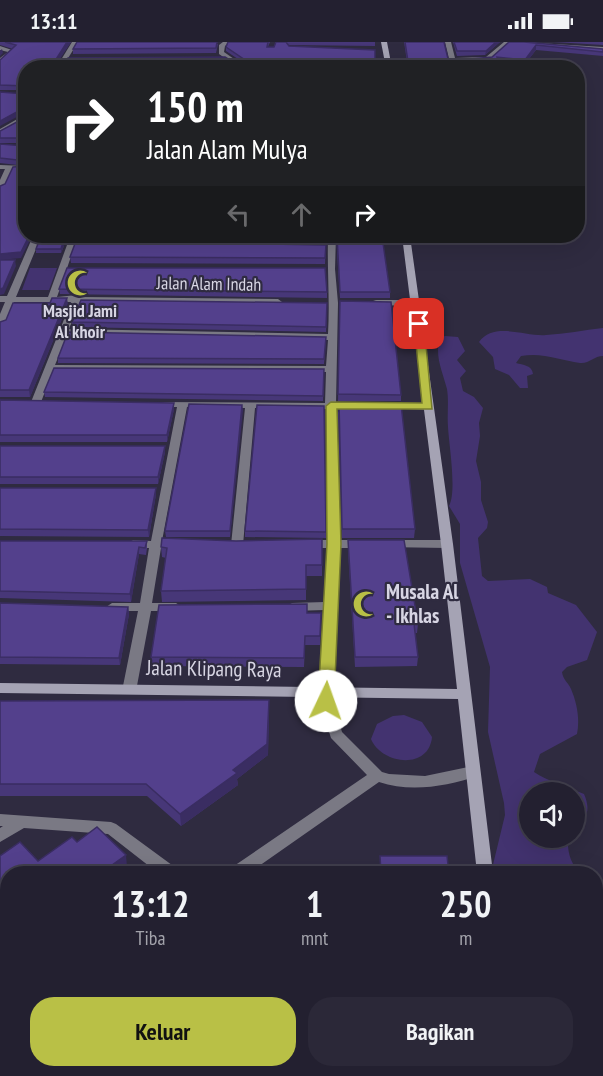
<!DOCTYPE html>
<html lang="id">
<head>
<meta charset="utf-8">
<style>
	:root { --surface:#232030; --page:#2b2838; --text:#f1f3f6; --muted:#a3a3ab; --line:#403e4c; --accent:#b9c046 }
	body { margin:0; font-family:"PT Sans Narrow",sans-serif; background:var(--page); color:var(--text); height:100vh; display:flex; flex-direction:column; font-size:22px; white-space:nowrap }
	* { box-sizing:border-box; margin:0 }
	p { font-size:20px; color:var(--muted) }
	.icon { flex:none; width:33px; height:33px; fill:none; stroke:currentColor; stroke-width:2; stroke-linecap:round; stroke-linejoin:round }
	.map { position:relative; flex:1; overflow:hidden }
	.drawer { position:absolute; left:0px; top:824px; width:603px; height:212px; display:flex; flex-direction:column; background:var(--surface); border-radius:24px 24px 0 0; box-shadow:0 6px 24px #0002,0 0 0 2px var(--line) }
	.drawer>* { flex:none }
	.banner { position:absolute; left:18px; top:18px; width:567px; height:183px; border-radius:24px; box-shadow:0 6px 24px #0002,0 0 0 2px var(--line); background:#202124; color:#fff; overflow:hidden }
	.fabs { position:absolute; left:519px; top:740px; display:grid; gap:12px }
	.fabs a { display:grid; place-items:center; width:66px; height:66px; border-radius:50%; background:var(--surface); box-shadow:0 6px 24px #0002,0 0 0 2px var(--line); font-size:30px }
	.pin { position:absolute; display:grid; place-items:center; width:51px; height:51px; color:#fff; margin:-26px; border-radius:12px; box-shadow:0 3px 9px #0006 }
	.me { position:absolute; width:66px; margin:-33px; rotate:3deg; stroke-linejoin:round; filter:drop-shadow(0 0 4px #0008) }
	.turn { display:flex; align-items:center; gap:21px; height:126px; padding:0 30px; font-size:27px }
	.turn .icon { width:78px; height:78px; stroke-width:2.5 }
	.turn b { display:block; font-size:42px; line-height:51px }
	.lanes { display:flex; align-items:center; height:57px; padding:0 30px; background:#0003; justify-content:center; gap:30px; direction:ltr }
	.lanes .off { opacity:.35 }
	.eta { display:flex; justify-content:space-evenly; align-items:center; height:102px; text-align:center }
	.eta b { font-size:36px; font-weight:600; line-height:42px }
	.primary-button { display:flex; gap:12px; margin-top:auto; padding:12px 30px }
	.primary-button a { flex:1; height:69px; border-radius:24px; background:var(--accent); color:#111; font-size:24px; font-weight:600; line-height:69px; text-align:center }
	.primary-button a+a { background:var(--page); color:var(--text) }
	.status { display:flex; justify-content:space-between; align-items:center; height:42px; padding:0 30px; background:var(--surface); direction:ltr }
	.status svg { height:16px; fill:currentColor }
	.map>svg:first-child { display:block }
	.green { fill:#433370 }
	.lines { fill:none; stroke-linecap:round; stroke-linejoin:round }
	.street { fill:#7a7984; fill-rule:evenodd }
	.secondary { fill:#a5a3b4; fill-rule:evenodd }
	.wall { fill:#473778 }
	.shaded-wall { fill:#3a2d62 }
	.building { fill:#53408c; stroke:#3a2d62; stroke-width:1.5 }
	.route { fill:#b9c046; stroke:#787d2e; stroke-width:1.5 }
	.labels { text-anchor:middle; stroke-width:4.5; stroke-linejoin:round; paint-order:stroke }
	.far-street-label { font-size:18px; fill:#d7d5e3; stroke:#2f2b40 }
	.far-poi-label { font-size:18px; font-weight:bold; fill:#d7d5e3; stroke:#2f2b40 }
	.poi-label { font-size:21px; font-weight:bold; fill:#d7d5e3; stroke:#2f2b40; text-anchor:start }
	.street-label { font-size:21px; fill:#d7d5e3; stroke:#2f2b40 }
</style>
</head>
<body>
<div class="status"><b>13:11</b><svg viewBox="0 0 49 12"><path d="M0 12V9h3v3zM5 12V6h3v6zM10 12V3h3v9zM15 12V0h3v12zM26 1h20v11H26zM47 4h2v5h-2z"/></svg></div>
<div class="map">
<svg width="603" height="1034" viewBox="0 0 603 1034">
	<rect width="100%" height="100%" fill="#2f2b40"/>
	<!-- green -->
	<g class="green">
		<path d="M30,226H57L49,248H22Z"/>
		<path d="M603,286V314C594,314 589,322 580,321C560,318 542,310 521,314L516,321C523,323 532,323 533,332L527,334L528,346H520L509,333L495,327L493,315L479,300C494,279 526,295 546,293C565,292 584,288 603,286Z"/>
		<path d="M445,294L458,295L465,309L457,318L466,329L460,336L463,349L474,355L483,366L479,381L480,394L476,419L481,440V458L488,480L487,486L478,496L482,534L488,539L530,537L547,545L548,551L576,563L597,590L587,618L567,625L562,630C563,638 568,640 571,647C577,661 580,677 577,692L540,712L534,730C547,739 568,745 584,752C591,768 587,776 575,787L574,750H530V795H568C567,808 570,824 582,831H491L505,773L504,761L488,690L490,625L460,521V482L449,464C457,449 449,403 448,385C447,372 449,360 447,347C443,331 434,313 440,296Z"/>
		<path d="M404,673L422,680L432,695C429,728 382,723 371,697L377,682L393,674Z"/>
		<path d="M596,840L603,853V951L596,971Z"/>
		<path d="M596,973L600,1034H479V1028H596Z"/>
	</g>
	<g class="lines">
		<!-- street -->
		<g class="street">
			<path d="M72,0H78L62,26H56Z"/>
			<path d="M223,0H230L225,4L224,10L247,26H239L219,12V3Z"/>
			<path d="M445,0H451L455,16L486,15L504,0H510L490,18L456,20L457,26L451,25Z"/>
			<path d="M521,0L603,5V9L524,2Z"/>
			<path d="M0,4L15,9L0,21V16L8,10L0,8Z"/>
			<path d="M26,72V77L0,92V87Z"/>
			<path d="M0,123L26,124V128H12L4,146L0,148V138L5,127H0Z"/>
			<path d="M33,194H41L40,197C55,197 84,194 95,201L91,203H75L57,255L77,253L81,255L278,257L282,260L278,263L80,260L69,287L328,292C330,259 327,227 328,194H336L335,227L338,261L336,361L343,364L336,367L340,498H365L371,502L365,506H340L333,659L342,690L382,730L389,732L425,734L473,724L478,726L480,730L478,734C447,744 411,751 379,740L249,831H229L231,826L367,733L331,696L319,659L324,568L292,569L286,565L292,561L325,560L328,506H307L301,502L307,498H328L326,367L255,366L243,503L237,507L231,503L245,366L187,365L162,499H176L182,503L176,507L161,506L152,561H176L182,565L176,569H151L136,649L134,652H124L122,649L138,569H112L106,565L112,561H140L149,506H133L127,502L133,498L151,499L177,365H157L152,362L153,360L325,361L326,330L53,329L41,360L36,363L32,362L31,360L71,260H14L5,283L0,286V272L5,260H0V254H7ZM38,202L67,203L48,255H16ZM67,293L328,298L326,324L55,323Z"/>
			<path d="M186,199L288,201L292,203L288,205L189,203H186Z"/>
			<path d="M376,258H417L421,261L417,264L373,263V259Z"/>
			<path d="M385,361L428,362L433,365L428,368L381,366V362Z"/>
			<path d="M388,498H447L453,502L447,506L384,505L382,502L384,499Z"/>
			<path d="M0,772L111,780L116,782L176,826L178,831H158L108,792L24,786L0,800V786L3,784H0Z"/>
			<path d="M8,993V1012L0,1016V996Z"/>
			<path d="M261,1028H283L281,1034H258Z"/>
		</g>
		<!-- secondary -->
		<g class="secondary">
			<path d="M381,0H387L392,26H386Z"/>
			<path d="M402,194H410L453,502L493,831H477L458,657L0,651V641L457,647L441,502Z"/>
			<path d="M500,1028H518L519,1034H501Z"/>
		</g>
	</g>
	<!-- wall -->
	<g class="wall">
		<path d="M0,0H71L56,22L61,24L247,23L226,9V5L228,0H270L268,5H274L276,0H375V4L288,3L289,4L375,26H26V48H0V18L13,7L0,3Z"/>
		<path d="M404,0H444L449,21L457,24L492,15L509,0L603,7V14L536,8L525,22L498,19L500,26H408Z"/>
		<path d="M453,0H500L485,13L457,14Z"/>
		<path d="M554,0H603V3Z"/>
		<path d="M218,2L216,11L73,12V7Z"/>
		<path d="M26,75V101H0V89Z"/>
		<path d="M0,102L25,104L26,103V124L0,121Z"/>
		<path d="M42,194H326V200L43,195Z"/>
		<path d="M336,194H382L390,250V256H340Z"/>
		<path d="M326,203L325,222L71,221L70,215Z"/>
		<path d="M64,204L61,211H36V207Z"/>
		<path d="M59,247L327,250V256L60,252Z"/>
		<path d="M340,259L401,353V359H338Z"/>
		<path d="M327,261L326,290L72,285V280Z"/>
		<path d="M68,262L30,355H0V280Z"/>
		<path d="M326,295L324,322L58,321V316Z"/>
		<path d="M324,327L323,359L45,355L44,350Z"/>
		<path d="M0,358L174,367L167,400H0Z"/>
		<path d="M242,363L230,495H166L165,489Z"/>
		<path d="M324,364L326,496L245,495V489Z"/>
		<path d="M338,369L415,487L414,496H342Z"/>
		<path d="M0,404H165V410L158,442H0Z"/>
		<path d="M0,446L156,452L149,495L0,494Z"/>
		<path d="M348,498L418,582L417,591H415L418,615L417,624L355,625L348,507Z"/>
		<path d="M0,499H147V506L146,513L139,512L131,560L0,556Z"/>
		<path d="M161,505L322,523V534H306V558L162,560L161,549L166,516L162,515Z"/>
		<path d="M0,561L128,565L129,572L120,623L0,622Z"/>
		<path d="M307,571L321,580L320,603H305L304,625L152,624L151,615Z"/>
		<path d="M0,659L269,670L268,713L237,737L238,743L181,784L147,754H0Z"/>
	</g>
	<!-- shaded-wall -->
	<g class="shaded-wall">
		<path d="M67,0H71L54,26L53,22Z"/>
		<path d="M496,0H500L485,13L486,9Z"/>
		<path d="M536,3V8L525,22V18Z"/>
		<path d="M2,7L3,11L0,14V9Z"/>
		<path d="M26,65V70L0,84V79Z"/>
		<path d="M29,194H32L21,216L0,218V212Z"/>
		<path d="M63,200L64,204L61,211V207Z"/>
		<path d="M15,218L16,224L4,252L0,253V247Z"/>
		<path d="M67,256L68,262L30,355L29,348Z"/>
		<path d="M174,361V367L167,400V393Z"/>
		<path d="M242,363L243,368L230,495V489Z"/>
		<path d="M165,404V410L158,442V435Z"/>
		<path d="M156,446V452L149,495L148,488Z"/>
		<path d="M139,505V512L131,560L130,552Z"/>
		<path d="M128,565L129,572L120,623L119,616Z"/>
		<path d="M269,658L268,713L237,737L238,743L181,784L180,772L233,728Z"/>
		<path d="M126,813L127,825L119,831H105V828Z"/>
		<path d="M8,956V971L0,976V962Z"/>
		<path d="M243,1028H255L248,1034H236Z"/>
	</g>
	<!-- building -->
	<g class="building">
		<path d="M5,0H67L53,22L61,24L68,16L225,15L238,23H249L248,20L226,5L228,0H268L267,5H274L276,0H286L289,4L375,8V26H26V44L0,43V18L16,3Z"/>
		<path d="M77,0H217L216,6L73,7Z"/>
		<path d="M405,0H444L449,21L457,24L459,18L492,15L509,0H524L603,7V10L536,3L525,18L497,15L500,26H409Z"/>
		<path d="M454,0H496L486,9H457Z"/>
		<path d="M0,50L25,52L26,51V65L0,79Z"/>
		<path d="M26,75V96H0V89Z"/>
		<path d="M0,102L25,104L26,103V119L0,116Z"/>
		<path d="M26,124V194H29L21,210L0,212V144L5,142L13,125Z"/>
		<path d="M337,194H382L390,250H340Z"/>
		<path d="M39,199L63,200L61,207H36Z"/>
		<path d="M76,199L326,203L325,216L70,215Z"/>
		<path d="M0,218H15L3,246L0,247Z"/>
		<path d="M67,226H325L327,250L59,247Z"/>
		<path d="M52,256H67L29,348H0V280L6,278L13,261H50Z"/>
		<path d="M81,258L327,261L326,285L72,280Z"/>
		<path d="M340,259L391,260L401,353L338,352Z"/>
		<path d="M68,290L326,295L324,317L58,316Z"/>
		<path d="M54,326L324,327L323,354L44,350Z"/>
		<path d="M0,358L174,361L167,393H0Z"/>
		<path d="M339,361L401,362L415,487H342Z"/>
		<path d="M189,362L242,363L230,489H165Z"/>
		<path d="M257,363L324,364L326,490L245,489Z"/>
		<path d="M0,404H165L158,435H0Z"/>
		<path d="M0,446H156L148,488L0,487Z"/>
		<path d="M162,496L236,499L322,497V523H306V547L161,549L167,506L161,505Z"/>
		<path d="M348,498H404L418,582H414L418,615H355Z"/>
		<path d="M0,499H147L145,506L139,505L130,552L0,549Z"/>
		<path d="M0,561L128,565L119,616L0,615Z"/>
		<path d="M307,562V571H321L320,594H305L304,616L151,615L159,563Z"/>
		<path d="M269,658L267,702L233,728L237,731L180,772L146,742H0V659Z"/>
		<path d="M97,785L126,813L105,828L108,831H8V956L0,962V814L20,800L38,819L72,795L77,800Z"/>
		<path d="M380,814H447L449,831H381Z"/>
		<path d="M12,1028H243L236,1034H4Z"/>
		<rect x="306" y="1028" width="86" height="6"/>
	</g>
	<!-- route -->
	<path class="route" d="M419,279L424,282L432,367H337L341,502L334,659L326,664L318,659L327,502L326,364L331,360L422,361L414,282Z"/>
	<!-- icons -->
	<defs>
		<g id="mosque-bare" transform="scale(2.07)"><path d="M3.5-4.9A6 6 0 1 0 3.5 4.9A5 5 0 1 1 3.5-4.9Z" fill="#b9c046" stroke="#2f2b40" stroke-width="2.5" paint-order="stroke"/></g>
	</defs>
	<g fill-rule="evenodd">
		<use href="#mosque-bare" x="80" y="241"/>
		<use href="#mosque-bare" x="366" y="562"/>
	</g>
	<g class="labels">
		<!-- far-street labels -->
		<g class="far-street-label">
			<text transform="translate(209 242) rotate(1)" y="6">Jalan Alam Indah</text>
		</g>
		<!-- far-poi labels -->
		<g class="far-poi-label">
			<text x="80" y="275">Masjid Jami<tspan x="80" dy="21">Al khoir</tspan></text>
		</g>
		<!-- poi labels -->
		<g class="poi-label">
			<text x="386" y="557">Musala Al<tspan x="386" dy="24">- Ikhlas</tspan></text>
		</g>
		<!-- street labels -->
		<g class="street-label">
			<text transform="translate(214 627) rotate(1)" y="7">Jalan Klipang Raya</text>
		</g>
	</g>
</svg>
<div class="fabs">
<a><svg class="icon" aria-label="sound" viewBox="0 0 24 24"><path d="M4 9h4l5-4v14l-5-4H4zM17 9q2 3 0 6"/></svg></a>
</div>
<div class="pin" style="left:419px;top:282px;background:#d93025"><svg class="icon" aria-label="arrive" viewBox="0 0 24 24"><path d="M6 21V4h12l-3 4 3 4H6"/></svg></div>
<svg class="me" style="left:326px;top:659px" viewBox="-20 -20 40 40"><circle r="19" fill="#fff"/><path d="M0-13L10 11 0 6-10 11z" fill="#b9c046"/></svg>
<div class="banner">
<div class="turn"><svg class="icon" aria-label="right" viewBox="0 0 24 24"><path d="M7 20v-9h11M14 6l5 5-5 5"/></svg><div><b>150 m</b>Jalan Alam Mulya</div></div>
<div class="lanes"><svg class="icon off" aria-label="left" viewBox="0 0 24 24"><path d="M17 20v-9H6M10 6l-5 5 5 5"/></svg><svg class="icon off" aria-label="ahead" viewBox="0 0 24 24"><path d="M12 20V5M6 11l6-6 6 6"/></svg><svg class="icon" aria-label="right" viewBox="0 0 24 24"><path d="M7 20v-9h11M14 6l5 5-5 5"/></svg></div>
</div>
<section class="drawer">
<div class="eta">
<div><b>13:12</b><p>Tiba</p></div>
<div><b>1</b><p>mnt</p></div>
<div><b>250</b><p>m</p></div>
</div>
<div class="primary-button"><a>Keluar</a><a>Bagikan</a></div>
</section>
</div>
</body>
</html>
